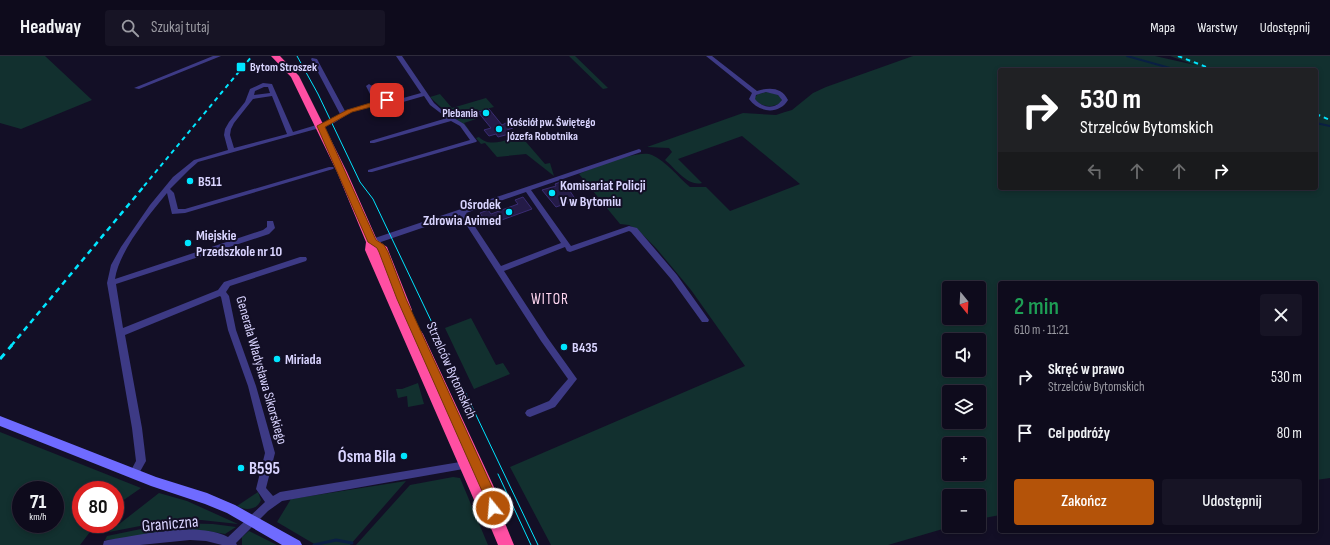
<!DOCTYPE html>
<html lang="pl">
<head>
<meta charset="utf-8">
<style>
	:root { --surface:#0e0b1c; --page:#171425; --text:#f1f3f6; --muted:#9b9ba3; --line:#2e2b3b; --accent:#b45309 }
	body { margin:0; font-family:"Sofia Sans Condensed",sans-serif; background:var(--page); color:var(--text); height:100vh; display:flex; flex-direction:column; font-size:15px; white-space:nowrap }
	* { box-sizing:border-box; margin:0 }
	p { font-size:13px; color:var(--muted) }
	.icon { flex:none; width:22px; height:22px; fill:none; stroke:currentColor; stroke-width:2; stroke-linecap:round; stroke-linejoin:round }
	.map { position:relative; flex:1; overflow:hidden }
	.sheet { position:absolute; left:998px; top:225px; width:320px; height:252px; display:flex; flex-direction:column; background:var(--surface); border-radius:4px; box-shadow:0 2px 6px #0003,0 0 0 1px var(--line) }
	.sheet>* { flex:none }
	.hud { position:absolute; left:998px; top:12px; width:320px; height:122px; border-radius:4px; box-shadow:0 2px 6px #0003,0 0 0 1px var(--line); background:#202124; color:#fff; overflow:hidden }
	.needle { width:26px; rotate:162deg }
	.tools { position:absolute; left:942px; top:225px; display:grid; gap:8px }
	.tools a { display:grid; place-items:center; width:44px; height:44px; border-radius:4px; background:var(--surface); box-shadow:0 2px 6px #0003,0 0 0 1px var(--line); font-size:20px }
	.speed { position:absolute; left:12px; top:425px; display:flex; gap:8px; font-size:20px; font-weight:700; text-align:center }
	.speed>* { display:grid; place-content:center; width:52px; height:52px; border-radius:50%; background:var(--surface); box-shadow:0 2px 6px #0003,0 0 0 1px var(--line); line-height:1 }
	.speed small { font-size:10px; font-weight:400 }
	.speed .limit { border:6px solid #d22; background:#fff; color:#111 }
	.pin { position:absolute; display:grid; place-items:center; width:34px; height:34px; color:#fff; margin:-17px; border-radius:8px; box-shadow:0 2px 6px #0006 }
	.me { position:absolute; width:44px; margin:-22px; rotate:343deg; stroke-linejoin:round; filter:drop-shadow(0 0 3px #0008) }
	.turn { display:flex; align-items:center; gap:14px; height:84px; padding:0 16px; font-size:18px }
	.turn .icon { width:52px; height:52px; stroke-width:2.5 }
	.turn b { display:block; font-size:28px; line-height:34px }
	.lanes { display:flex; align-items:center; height:38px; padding:0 16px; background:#0003; justify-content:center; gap:20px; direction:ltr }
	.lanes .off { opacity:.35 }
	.round { display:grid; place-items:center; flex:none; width:42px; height:42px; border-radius:4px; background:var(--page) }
	.headline { display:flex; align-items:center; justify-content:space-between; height:68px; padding:0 16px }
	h1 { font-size:24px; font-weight:600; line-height:30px; color:#1e9e55 }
	.button { display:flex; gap:8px; margin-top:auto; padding:8px 16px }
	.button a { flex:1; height:46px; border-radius:4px; background:var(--accent); color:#fff; font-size:16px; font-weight:600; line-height:46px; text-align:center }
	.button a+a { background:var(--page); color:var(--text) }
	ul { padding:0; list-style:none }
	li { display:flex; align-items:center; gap:12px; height:56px; padding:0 16px }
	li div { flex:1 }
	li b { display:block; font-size:15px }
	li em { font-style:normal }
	header { display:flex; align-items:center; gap:24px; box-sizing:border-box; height:56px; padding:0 20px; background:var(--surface); border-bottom:1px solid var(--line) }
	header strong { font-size:19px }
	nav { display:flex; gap:22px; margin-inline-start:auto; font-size:14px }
	.search { width:280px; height:36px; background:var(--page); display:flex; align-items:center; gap:10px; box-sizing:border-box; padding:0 14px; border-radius:4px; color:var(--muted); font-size:15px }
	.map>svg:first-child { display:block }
	.green { fill:#12302f; fill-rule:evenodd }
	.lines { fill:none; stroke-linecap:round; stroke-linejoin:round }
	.stream-far1 { stroke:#0a1f44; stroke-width:2 }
	.stream { stroke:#0a1f44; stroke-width:3 }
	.building { fill:#241b47; stroke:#3b2d73 }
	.street { fill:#3d3a85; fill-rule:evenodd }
	.secondary { fill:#6f6bff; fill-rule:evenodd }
	.highway { fill:#ff4fa3; fill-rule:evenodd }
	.tram { stroke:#00e5ff; stroke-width:1 }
	.rail-far2 { stroke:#00e5ff; stroke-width:2; stroke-dasharray:4.5 4; stroke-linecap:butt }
	.rail-far1 { stroke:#00e5ff; stroke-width:2.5; stroke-dasharray:5.5 4.5; stroke-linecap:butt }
	.rail { stroke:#00e5ff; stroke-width:3; stroke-dasharray:7 6; stroke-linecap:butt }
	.route { fill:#b45309; stroke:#753606 }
	.poi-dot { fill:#00e5ff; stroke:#130f26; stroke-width:1.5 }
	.labels { text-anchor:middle; stroke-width:4; stroke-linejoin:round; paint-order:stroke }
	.far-poi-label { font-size:12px; font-weight:bold; fill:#d9d4ff; stroke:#130f26; text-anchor:start }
	.poi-label { font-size:14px; font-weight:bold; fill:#d9d4ff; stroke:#130f26; text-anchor:start }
	.street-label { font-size:14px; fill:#d9d4ff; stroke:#130f26 }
	.neighbourhood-label { font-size:15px; letter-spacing:1px; fill:#ffd6f0; stroke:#130f26 }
	.near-poi-label { font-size:17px; font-weight:bold; fill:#d9d4ff; stroke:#130f26; text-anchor:end }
	.near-street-label { font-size:17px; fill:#d9d4ff; stroke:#130f26 }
</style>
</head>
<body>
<header>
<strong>Headway</strong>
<div class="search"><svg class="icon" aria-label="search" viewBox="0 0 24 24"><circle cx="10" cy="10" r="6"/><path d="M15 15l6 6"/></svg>Szukaj tutaj</div>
<nav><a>Mapa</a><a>Warstwy</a><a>Udostępnij</a></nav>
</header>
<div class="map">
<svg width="1330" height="489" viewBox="0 0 1330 489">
	<rect width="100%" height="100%" fill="#130f26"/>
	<!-- green -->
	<g class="green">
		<path d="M0,0H45L92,44L21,73L0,67Z"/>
		<path d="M569,0H575L608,32L603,33Z"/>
		<path d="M913,0H1155L1195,9L1170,0H1330V422L1316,424V227H1000V459L979,463V440H949V470H953L888,489H551L510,411L745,310L691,234L656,192L639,175L629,169L620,168L579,118C594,112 638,93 652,99C666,105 678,121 690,131H706L730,155L800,128L742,80L678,103L702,127C688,131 675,112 665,104L672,96L669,92L647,91L743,57L776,59L785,56L792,54L813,37L826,31ZM1000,14H1316V132H1000ZM949,232H979V262H949ZM949,284H979V314H949ZM949,336H979V366H949ZM949,388H979V418H949Z"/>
		<path d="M767,36L777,38L782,43L781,47C771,52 763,51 755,44V41L758,38Z"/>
		<path d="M440,38L452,52L486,42L494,51L474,56L473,58L476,63L464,67L469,74H468C456,61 442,54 430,41Z"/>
		<path d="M518,80L527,81L530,84L526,86L545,108L550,107L554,120L526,98L497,101L485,87L481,88L476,82L479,81C489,92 507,84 518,80Z"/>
		<path d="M471,262L496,309L503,307L510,318L474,333L445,272Z"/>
		<path d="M418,327L424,348L408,351L407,340L398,342L396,333H402Z"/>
		<path d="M0,376L141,432L115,450V434H81V468H96L80,489H0ZM21,434H55V468H21Z"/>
		<path d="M453,421L460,422L488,489H356L410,429Z"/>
		<path d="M406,425L350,489H316L277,466L291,443Z"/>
		<path d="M258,436L261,444C257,454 246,455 237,450Z"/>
		<path d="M159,437L187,445L238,468L201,464H171L109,476Z"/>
		<path d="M170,467L213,468L236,471L225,478L207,475L105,484L107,480Z"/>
		<path d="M249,475L277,489H242V481Z"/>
	</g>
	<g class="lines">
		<!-- stream-far1 -->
		<g class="stream-far1">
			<path d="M1127,0L1177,14"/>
			<path d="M1316,67L1330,70"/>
		</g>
		<!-- stream -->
		<path class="stream" d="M314,489L336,484L352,487"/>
	</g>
	<!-- building -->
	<g class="building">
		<path d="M489,53L502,69L508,66L513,72L507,74L509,78L498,81L496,78L489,80L484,74L491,72L478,56Z"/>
		<path d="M563,125L576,144L556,151L542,134L556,130L555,128Z"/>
		<path d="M523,141L532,153L488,169L480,157L488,154L491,158L518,148L515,144Z"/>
	</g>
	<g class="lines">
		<!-- street -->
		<g class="street">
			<path d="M213,0H221L139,33L134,32Z"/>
			<path d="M396,0H402L434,47L444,56L464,68L477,85L476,86L372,116H368V114L470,84L460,70L451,65L374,87H370V85L447,62L430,49L424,40L396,48L387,46L351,56L334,67L316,73L198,106L189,114L170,133L174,137L178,153H185L329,111H333L334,112L333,113L185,157L172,158L167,137C149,159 119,195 115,223L263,174L267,171V165H273L275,172L269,178L116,228L123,272L218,234L224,226L300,201H306L307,203L306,205L230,230L226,236L229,240L236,274L256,330L275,397L266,432L273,440L280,436L466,405L469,406L471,409L469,412L282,445L268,455L236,487L237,489H222L206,485L190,484L140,489H103L104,485L108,484C141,479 197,465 228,481L265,446L256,433L265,397L248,330L228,274L221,241L220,240L125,279L142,372L146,405L137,421L134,422L131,421L129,418L136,405L132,372L107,227L111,209L121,191L150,149L173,121L194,104L228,94L224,79L225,73L229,66L245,46L250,33L263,27L272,28L293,76L330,65L340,58L311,3L312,2L317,3L345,55L374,46L366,30L369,28L372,30L380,44L387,42L396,44L421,37ZM264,31H268L270,37L254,39L255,35ZM272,40L287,78L234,92L230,79L231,73L234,67L253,43Z"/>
			<path d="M706,0H712L757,35C769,31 782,31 788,44C779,59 759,57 749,43L752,37ZM766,36L778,39L782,44C775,54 762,52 755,43L756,39Z"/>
			<path d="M639,93L641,94V96L531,134L571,190L629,170L637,172L677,219L709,264L708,266H702L671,223L631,176L629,175L570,196L567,195L565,191L504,215L547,281L577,323L555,351L530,361L527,360L525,357L527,354L549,345L568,323L541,285L460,159L375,188L372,189L368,186L369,184ZM526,136L561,187L501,210L466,157Z"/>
		</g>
		<!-- secondary -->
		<path class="secondary" d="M0,360L156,421L207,437L235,449L300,485L302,489H282L227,457L205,448L151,430L0,370Z"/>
		<!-- highway -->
		<path class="highway" d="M271,0H280L299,20L347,116L377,184L387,191L412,254L410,257L406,258L413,274L421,275L423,278L500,444L502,460L514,489H498L488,465L478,453L365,194L366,186L337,116L291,21Z"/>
		<!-- tram -->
		<g class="tram">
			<path d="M297,0L318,38L360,126L373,143L538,489"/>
			<path d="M498,418L531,489"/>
		</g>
		<!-- rail-far2 -->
		<g class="rail-far2">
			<path d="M1178,0L1214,14"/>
			<path d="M1316,58L1330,64"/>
			<path d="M144,130L252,0"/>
		</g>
		<!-- rail-far1 -->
		<path class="rail-far1" d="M11,290L145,129"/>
		<!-- rail -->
		<path class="rail" d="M0,303L12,289"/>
	</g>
	<!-- route -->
	<path class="route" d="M387,42L390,43V46L352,56L325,71L376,184L384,189L388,196L406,243L498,444L499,452L497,456L493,458L489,456L486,444L397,243L379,196L377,192L368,186L317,70L347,54Z"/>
	<!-- markers -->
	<g class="poi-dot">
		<rect x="236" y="6" width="10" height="10" rx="2"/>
		<circle cx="486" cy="57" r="4"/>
		<circle cx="499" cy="73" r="4"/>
		<circle cx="190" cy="125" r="4"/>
		<circle cx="552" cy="137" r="4"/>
		<circle cx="509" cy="156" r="4"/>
		<circle cx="188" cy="187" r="4"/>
		<circle cx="564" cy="291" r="4"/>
		<circle cx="277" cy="303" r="4"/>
		<circle cx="404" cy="400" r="4"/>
		<circle cx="241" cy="412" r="4"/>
	</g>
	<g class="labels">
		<!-- far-poi labels -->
		<g class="far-poi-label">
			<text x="250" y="15">Bytom Stroszek</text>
			<text x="478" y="61" text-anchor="end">Plebania</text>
			<text x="507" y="70">Kościół pw. Świętego<tspan x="507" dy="14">Józefa Robotnika</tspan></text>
		</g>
		<!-- poi labels -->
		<g class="poi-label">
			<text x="198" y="130">B511</text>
			<text x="560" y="134">Komisariat Policji<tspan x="560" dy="16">V w Bytomiu</tspan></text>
			<text x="501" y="153" text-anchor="end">Ośrodek<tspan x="501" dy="16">Zdrowia Avimed</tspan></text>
			<text x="196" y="184">Miejskie<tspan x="196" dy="16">Przedszkole nr 10</tspan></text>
			<text x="572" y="296">B435</text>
			<text x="285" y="308">Miriada</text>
		</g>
		<!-- street labels -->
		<g class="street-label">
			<text transform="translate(262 314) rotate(74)" y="5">Generała Władysława Sikorskiego</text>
			<text transform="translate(452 314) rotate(66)" y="5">Strzelców Bytomskich</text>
		</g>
		<!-- neighbourhood labels -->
		<g class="neighbourhood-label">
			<text x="550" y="248">WITOR</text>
		</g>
		<!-- near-poi labels -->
		<g class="near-poi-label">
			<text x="396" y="406">Ósma Bila</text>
			<text x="249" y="418" text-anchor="start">B595</text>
		</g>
		<!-- near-street labels -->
		<g class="near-street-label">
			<text transform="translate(170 467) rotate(-5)" y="6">Graniczna</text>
		</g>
	</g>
</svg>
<div class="tools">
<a><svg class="needle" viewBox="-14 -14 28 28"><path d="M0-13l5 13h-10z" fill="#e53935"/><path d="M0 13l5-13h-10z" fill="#9b9ba3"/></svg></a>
<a><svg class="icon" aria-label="sound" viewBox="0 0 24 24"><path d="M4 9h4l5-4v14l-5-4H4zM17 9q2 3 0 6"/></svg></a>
<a><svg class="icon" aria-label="layers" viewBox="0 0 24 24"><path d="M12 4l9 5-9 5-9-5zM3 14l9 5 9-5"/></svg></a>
<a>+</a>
<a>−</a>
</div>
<div class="speed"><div>71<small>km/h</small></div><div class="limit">80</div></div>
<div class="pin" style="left:387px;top:44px;background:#d93025"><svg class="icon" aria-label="arrive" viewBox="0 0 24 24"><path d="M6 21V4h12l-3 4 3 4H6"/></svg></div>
<svg class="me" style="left:493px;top:452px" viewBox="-20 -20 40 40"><circle r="17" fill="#b45309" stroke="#fff" stroke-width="3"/><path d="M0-11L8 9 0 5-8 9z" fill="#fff"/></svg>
<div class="hud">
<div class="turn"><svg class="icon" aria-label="right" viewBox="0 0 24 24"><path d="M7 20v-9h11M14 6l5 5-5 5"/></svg><div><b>530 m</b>Strzelców Bytomskich</div></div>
<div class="lanes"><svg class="icon off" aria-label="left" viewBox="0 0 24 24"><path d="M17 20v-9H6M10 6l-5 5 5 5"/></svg><svg class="icon off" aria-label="ahead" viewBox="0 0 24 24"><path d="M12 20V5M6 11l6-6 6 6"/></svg><svg class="icon off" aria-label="ahead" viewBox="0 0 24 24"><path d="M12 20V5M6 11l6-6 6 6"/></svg><svg class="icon" aria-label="right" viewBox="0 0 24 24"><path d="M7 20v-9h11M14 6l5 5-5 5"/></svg></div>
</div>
<section class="sheet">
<div class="headline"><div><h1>2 min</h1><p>610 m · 11:21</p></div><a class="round"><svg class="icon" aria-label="close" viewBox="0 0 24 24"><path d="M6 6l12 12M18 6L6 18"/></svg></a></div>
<ul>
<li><svg class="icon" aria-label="right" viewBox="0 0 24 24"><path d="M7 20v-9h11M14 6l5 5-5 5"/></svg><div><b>Skręć w prawo</b><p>Strzelców Bytomskich</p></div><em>530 m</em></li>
<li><svg class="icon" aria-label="arrive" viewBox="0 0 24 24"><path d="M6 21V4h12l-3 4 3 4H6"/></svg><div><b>Cel podróży</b></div><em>80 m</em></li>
</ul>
<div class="button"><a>Zakończ</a><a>Udostępnij</a></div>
</section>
</div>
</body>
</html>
